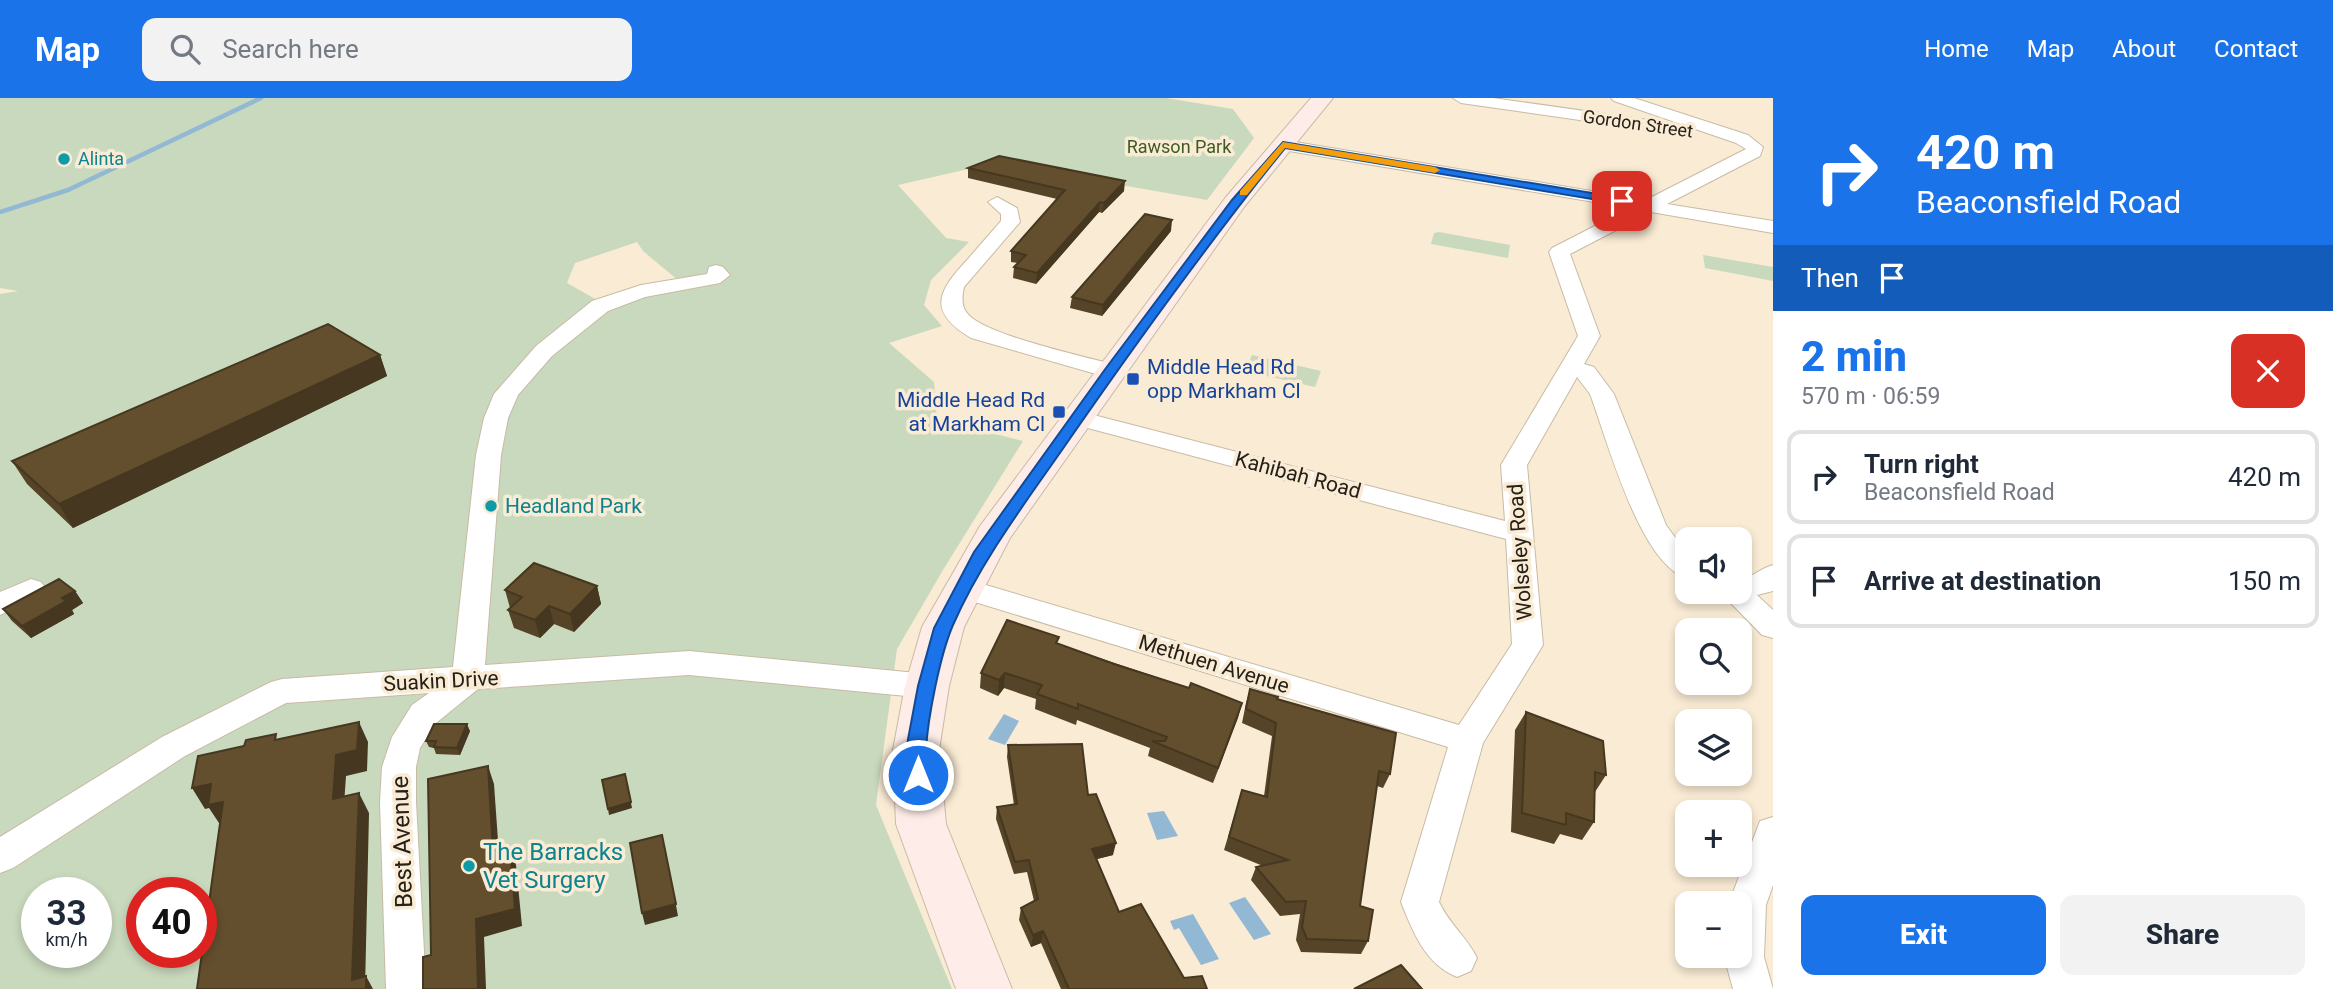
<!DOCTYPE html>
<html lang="en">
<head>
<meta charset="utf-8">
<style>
	:root { --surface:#fff; --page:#f2f2f3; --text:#1f2937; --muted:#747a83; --line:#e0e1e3; --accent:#1a73e8 }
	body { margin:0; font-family:Roboto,sans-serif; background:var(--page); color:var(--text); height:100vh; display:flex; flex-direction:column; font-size:26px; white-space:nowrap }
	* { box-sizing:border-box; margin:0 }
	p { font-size:23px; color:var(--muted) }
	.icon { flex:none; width:38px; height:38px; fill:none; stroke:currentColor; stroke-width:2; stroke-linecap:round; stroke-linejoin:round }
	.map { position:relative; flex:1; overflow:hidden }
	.drawer { display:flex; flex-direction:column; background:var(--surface); width:560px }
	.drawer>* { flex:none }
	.guide { background:#1a73e8; color:#fff; overflow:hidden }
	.buttons { position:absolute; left:1675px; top:429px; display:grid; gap:14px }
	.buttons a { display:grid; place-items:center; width:77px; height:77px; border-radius:14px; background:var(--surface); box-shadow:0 4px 10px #0003; font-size:35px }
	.speed { position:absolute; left:21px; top:779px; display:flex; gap:14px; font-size:35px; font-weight:700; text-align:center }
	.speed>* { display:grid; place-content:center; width:91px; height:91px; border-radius:50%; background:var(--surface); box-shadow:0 4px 10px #0003; line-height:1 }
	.speed small { font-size:18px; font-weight:400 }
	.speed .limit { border:10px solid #d22; background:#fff; color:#111 }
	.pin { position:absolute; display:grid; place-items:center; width:60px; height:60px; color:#fff; margin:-30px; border-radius:14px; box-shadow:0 4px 10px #0006 }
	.me { position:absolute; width:77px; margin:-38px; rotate:0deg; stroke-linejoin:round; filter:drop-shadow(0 0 5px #0008) }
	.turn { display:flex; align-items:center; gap:24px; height:147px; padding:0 28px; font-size:32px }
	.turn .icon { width:91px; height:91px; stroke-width:2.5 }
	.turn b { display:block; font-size:49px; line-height:60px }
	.then { display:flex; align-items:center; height:66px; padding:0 28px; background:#0003; gap:14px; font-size:26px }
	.round { display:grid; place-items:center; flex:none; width:74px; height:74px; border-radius:14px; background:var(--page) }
	.summary { display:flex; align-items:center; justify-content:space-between; height:119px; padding:0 28px }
	h1 { font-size:42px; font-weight:800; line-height:52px; color:var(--accent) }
	.action { display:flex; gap:14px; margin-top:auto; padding:14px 28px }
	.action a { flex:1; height:80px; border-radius:14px; background:var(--accent); color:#fff; font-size:28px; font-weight:800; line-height:80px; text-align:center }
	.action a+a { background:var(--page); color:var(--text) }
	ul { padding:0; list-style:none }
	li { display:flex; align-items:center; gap:21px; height:94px; margin:0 14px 10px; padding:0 14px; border:4px solid var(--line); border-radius:14px }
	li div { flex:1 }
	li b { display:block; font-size:26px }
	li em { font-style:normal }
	header { display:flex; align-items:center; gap:42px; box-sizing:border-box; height:98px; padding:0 35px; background:var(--accent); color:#fff }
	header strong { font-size:33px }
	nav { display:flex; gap:38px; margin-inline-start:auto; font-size:24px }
	.search { width:490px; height:63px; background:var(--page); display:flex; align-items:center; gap:18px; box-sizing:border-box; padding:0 24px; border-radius:14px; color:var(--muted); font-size:26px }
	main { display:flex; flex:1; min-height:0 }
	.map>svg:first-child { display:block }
	.green { fill:#c9d9bd; fill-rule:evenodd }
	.water { fill:#93b8d3 }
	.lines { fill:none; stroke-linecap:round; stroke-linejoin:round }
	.stream { stroke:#93b8d3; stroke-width:4.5 }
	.street-casing { stroke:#c8bba5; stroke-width:2 }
	.secondary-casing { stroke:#c8bba5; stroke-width:2 }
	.street { fill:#fff; fill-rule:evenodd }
	.secondary { fill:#feece8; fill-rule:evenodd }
	.wall { fill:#554427 }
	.shaded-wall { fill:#453720 }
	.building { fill:#634f2d; stroke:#453720; stroke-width:2 }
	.route { fill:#1a73e8; stroke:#114b97; stroke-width:2 }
	.slow { fill:#f59e0b }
	.culture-dot { fill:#0f9aa8; stroke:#f9ebd4; stroke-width:2.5 }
	.transit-dot { fill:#1a4fb4; stroke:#f9ebd4; stroke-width:2.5 }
	.labels { text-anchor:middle; stroke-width:7; stroke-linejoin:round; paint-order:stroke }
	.far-street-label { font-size:18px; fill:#252018; stroke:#f9ebd4 }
	.far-park-label { font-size:18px; fill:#3f5b25; stroke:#f9ebd4 }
	.far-culture-label { font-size:18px; fill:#0d838f; stroke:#f9ebd4; text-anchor:start }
	.transit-label { font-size:21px; fill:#164399; stroke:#f9ebd4; text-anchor:start }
	.street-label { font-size:21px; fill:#252018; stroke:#f9ebd4 }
	.culture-label { font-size:21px; fill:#0d838f; stroke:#f9ebd4; text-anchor:start }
	.near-street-label { font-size:24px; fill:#252018; stroke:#f9ebd4 }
	.near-culture-label { font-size:24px; fill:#0d838f; stroke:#f9ebd4; text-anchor:start }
</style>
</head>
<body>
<header>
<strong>Map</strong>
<div class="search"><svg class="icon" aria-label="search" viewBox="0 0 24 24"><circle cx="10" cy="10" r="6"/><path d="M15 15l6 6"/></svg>Search here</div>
<nav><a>Home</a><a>Map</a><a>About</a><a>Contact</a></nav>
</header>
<main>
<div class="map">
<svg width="1773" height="891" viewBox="0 0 1773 891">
	<rect width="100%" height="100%" fill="#f9ebd4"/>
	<!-- green -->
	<g class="green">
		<path d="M0,0H1166L1233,11L1254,40L1207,102L995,65L898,87L946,140L969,144L931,182L924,207L942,228L889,245L934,284L937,321L1023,343L943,472L897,551L876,707L952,891H0V196L18,193L0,190ZM637,144L643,153L679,183L625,192L597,202L567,185L575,165ZM37,794H96V854H37ZM142,794H201V854H142Z"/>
		<path d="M1439,134L1510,147L1508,160L1431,146L1434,135Z"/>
		<path d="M1703,157L1773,169V183L1705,170Z"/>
		<path d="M1252,257L1321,273L1315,289L1245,273Z"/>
	</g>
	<!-- water -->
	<g class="water">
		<path d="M1004,616L1019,623L1005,647L988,641Z"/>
		<path d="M1164,713L1178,738L1157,742L1147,715Z"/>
		<path d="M1245,799L1271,836L1254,842L1229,805Z"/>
		<path d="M1193,816L1219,861L1201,867L1179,830L1174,832L1170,823Z"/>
	</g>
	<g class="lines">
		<!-- stream -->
		<path class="stream" d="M0,114L68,92L261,0"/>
		<!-- street casing -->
		<g class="street-casing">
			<g id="street">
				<path d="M1453,0H1493L1670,25L1678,30L1670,35L1461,5Z"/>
				<path d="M1611,0H1634L1748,37L1763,49L1760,58L1667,106L1773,123V135L1651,114L1570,156L1600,238L1584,266L1594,269L1614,296L1666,427L1687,456V480C1640,467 1607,341 1590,296L1577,279L1527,367L1543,547L1483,645L1439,804C1449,826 1467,839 1477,860L1471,873L1457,879C1425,866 1413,834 1401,804L1448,649L952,497L947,490L952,483L962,480L1459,627L1512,546L1506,441L1069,325L1066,320L1069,315L1078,313L1505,423L1501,367L1578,238L1549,154L1552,150L1630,110L1283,52L1275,47L1283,42L1646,102L1746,51L1736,45L1614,3Z"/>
				<path d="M997,99L1017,110L1020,124L964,189C962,198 961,208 967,215C983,237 1088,259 1119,268L1123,273L1119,278H1103L971,240C926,213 938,193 968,161C979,148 990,136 1001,123V116L988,104Z"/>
				<path d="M716,167L723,169L730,177L720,185L645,199L608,213L552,258L518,297L508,320L501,357L485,567L689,553L927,576L938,579L943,588L938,597L927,600L689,577L478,591L436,625L420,650L416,669V704L426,891H386L380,704L382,669L392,639L412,607L429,595L286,605L185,658L13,770L0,775V739L162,639L271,584L282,581L453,569L476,357L484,320L494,296L536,248L592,203L641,187L707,176L709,169Z"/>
				<path d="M1773,467V493L1757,497L1773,512V540L1762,537L1720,494H1740V482C1755,478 1759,471 1773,467Z"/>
				<path d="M31,481L41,484L46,491L41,498L0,517V494Z"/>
				<path d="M1773,719V787L1766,807L1764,859L1773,891H1733L1724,858H1740V805H1729L1760,723Z"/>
			</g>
		</g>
		<!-- secondary casing -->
		<g class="secondary-casing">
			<path id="secondary" d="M1311,0H1333L1244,109L1010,440L964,529L949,588L939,652L946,726L1012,891H956L896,726L893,652L905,588L922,529L980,428L1226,99Z"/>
		</g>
		<!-- street -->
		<use href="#street" class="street"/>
		<!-- secondary -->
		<use href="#secondary" class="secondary"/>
	</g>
	<!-- wall -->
	<g class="wall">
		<path d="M968,70L1124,93L1102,115L1099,114L1036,186L1013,180L1014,169L1018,165L1011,164V153L1057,101L968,80Z"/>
		<path d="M1171,133L1102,218L1070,210L1072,199Z"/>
		<path d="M380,257L387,278L73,430L27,386L12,363Z"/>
		<path d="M597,488L601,506L574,534L554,526L540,540L514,530L508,512L510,510L505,492Z"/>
		<path d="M75,493L83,505L72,512L74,516L31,540L12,523L3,511Z"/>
		<path d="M1058,546L1189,590L1242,605L1213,685L1148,658L1150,650L1077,622L1076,627L1035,611L1036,601L1004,590L998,598L980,590L981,575Z"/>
		<path d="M1250,591L1277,601L1390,676L1383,690L1377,688L1360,808L1368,843L1361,856L1301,854L1296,842L1300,816L1280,818L1251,782L1256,769L1263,768L1224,752L1242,692L1264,698L1272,638L1242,625L1246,605Z"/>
		<path d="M1526,614L1606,677L1595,694L1594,724L1582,742L1560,736L1554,746L1511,734L1515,632Z"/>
		<path d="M470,633L460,657L436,656L434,650L429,649L426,643Z"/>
		<path d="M1008,647L1088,697L1113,757L1097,761L1119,814L1184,880L1207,891H1061L1041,845L1031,849L1019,822L1021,810L1034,803L1027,774L1014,776L996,721L997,709L1014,707L1007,659Z"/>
	</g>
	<!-- shaded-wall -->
	<g class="shaded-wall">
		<path d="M1125,83L1124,93L1102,115L1104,105Z"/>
		<path d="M1100,104L1099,114L1036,186L1037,175Z"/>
		<path d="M1172,122L1171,133L1102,218L1103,207Z"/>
		<path d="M380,257L387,278L73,430L59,406Z"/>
		<path d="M597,488L601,506L574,534L570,516Z"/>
		<path d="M75,493L83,505L72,512L74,516L31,540L22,528L62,500Z"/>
		<path d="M549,508L554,526L540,540L535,522Z"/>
		<path d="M1005,575L1004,590L998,598L999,582Z"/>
		<path d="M1242,605L1238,620L1213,685L1218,670Z"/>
		<path d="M359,624L368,644L367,673L346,678L343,721L333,701L336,657Z"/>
		<path d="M467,626L470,633L460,657L457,650Z"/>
		<path d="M488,668L494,686L500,771L493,753Z"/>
		<path d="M625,676L632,710L609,717L608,711Z"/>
		<path d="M211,686L223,704L221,728L209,710L205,711L192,690Z"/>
		<path d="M359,695L369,715L365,891L352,882Z"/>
		<path d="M1116,745L1113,757L1089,763L1092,751Z"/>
		<path d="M510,749L516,767L522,828L484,839L486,891H478L476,821Z"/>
		<path d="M665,749L678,818L645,827L642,815Z"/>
		<path d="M1043,833L1041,845L1031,849L1033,837Z"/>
		<path d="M366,878L373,891H366Z"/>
	</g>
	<!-- building -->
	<g class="building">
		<path d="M999,58L1125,83L1104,105L1100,104L1037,175L1014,169L1026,157L1011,153L1065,92L968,70Z"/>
		<path d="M1145,116L1172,122L1103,207L1072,199Z"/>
		<path d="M328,226L380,257L59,406L12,363Z"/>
		<path d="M534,465L597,488L570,516L549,508L535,522L508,512L522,499L505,492Z"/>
		<path d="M59,481L75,493L62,500L66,503L22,528L3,511Z"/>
		<path d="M1007,522L1059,539L1056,545L1114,566L1189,590L1191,585L1242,605L1218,670L1152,643H1165L1167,639L1078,606V611L1037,596L1042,587L1005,575L999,582L981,575Z"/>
		<path d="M1250,591L1278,599L1277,601L1396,635L1390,676L1379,673L1360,808L1373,812L1368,843L1307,841L1302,829L1306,803L1286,804L1256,769L1288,762L1229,739L1242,692L1267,699L1276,625L1246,611Z"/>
		<path d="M1526,614L1603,643L1606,677L1595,674L1594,724L1566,715V727L1522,715Z"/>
		<path d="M359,624L357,652L336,657L333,701L359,695L352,882L366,878V891H197L223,704L208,707L211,686L192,690L198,658L244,648L246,642L276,636L275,642Z"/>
		<path d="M434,626H467L457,650L434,649L436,643H426Z"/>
		<path d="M1082,646L1088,697L1096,696L1116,745L1092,751L1119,814L1141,806L1184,880L1202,878L1207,891H1069L1043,833L1033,837L1021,810L1038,801L1029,762L1015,764L997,709L1017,706L1008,647Z"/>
		<path d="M488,668L493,753L510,749L515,811L476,821L478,891H423V859L431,857L428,681Z"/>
		<path d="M625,676L631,704L608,711L602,682Z"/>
		<path d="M662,737L676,806L642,815L630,745Z"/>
		<path d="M1401,867L1422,891H1354Z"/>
	</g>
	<!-- route -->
	<path class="route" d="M1283,44L1622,100L1627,103L1622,106L1285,50C1210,143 1139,241 1071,339C1029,400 983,459 953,527C940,557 928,619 926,651C925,662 930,672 924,682L918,685L911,682L906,652L918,588L934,530L974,454L1106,270L1232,102Z"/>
	<!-- slow -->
	<path class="slow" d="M1283,44L1435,69L1440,72L1435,75L1285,50L1247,97H1240V93Z"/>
	<!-- markers -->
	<g class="culture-dot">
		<circle cx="64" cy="61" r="7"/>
		<circle cx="491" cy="408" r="7"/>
		<circle cx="469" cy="768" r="7"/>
	</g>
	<g class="transit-dot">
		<rect x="1126" y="274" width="14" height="14" rx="3.5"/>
		<rect x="1052" y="307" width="14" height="14" rx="3.5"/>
	</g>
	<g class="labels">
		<!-- far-street labels -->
		<g class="far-street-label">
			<text transform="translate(1638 26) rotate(8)" y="6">Gordon Street</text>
		</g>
		<!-- far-park labels -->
		<g class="far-park-label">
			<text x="1179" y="55">Rawson Park</text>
		</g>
		<!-- far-culture labels -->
		<g class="far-culture-label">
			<text x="78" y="67">Alinta</text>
		</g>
		<!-- transit labels -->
		<g class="transit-label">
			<text x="1147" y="276">Middle Head Rd<tspan x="1147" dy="24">opp Markham Cl</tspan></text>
			<text x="1045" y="309" text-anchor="end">Middle Head Rd<tspan x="1045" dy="24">at Markham Cl</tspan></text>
		</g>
		<!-- street labels -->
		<g class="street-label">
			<text transform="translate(1298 377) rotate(15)" y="7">Kahibah Road</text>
			<text transform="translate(1520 454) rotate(-94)" y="7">Wolseley Road</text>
			<text transform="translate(1214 566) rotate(17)" y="7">Methuen Avenue</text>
			<text transform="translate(441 583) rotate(-3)" y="7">Suakin Drive</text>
		</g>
		<!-- culture labels -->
		<g class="culture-label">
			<text x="505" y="415">Headland Park</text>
		</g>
		<!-- near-street labels -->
		<g class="near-street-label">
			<text transform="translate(402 744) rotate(-92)" y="8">Best Avenue</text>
		</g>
		<!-- near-culture labels -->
		<g class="near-culture-label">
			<text x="483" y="762">The Barracks<tspan x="483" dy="28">Vet Surgery</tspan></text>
		</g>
	</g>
</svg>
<div class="buttons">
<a><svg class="icon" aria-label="sound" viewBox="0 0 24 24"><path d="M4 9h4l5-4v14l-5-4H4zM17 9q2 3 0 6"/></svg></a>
<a><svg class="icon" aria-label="search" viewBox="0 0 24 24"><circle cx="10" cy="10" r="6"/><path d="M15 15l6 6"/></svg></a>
<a><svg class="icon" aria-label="layers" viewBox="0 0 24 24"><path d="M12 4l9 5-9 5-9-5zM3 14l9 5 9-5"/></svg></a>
<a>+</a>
<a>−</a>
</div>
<div class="speed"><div>33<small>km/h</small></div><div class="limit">40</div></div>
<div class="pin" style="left:1622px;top:103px;background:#d93025"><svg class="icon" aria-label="arrive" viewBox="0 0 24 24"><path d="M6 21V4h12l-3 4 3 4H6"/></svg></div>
<svg class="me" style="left:918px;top:677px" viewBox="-20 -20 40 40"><circle r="17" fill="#1a73e8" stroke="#fff" stroke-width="3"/><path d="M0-11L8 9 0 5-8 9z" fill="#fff"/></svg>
</div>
<section class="drawer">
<div class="guide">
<div class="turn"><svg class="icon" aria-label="right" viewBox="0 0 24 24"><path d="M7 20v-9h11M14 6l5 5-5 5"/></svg><div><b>420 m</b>Beaconsfield Road</div></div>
<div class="then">Then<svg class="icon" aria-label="arrive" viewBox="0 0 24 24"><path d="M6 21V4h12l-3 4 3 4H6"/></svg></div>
</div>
<div class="summary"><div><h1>2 min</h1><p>570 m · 06:59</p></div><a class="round" style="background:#d93025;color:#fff"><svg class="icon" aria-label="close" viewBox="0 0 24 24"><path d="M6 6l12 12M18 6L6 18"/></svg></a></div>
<ul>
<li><svg class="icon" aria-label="right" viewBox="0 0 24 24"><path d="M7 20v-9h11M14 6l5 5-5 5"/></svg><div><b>Turn right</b><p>Beaconsfield Road</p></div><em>420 m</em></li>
<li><svg class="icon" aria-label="arrive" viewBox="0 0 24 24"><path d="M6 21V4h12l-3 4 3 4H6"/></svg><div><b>Arrive at destination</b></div><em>150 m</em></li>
</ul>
<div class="action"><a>Exit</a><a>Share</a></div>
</section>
</main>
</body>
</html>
